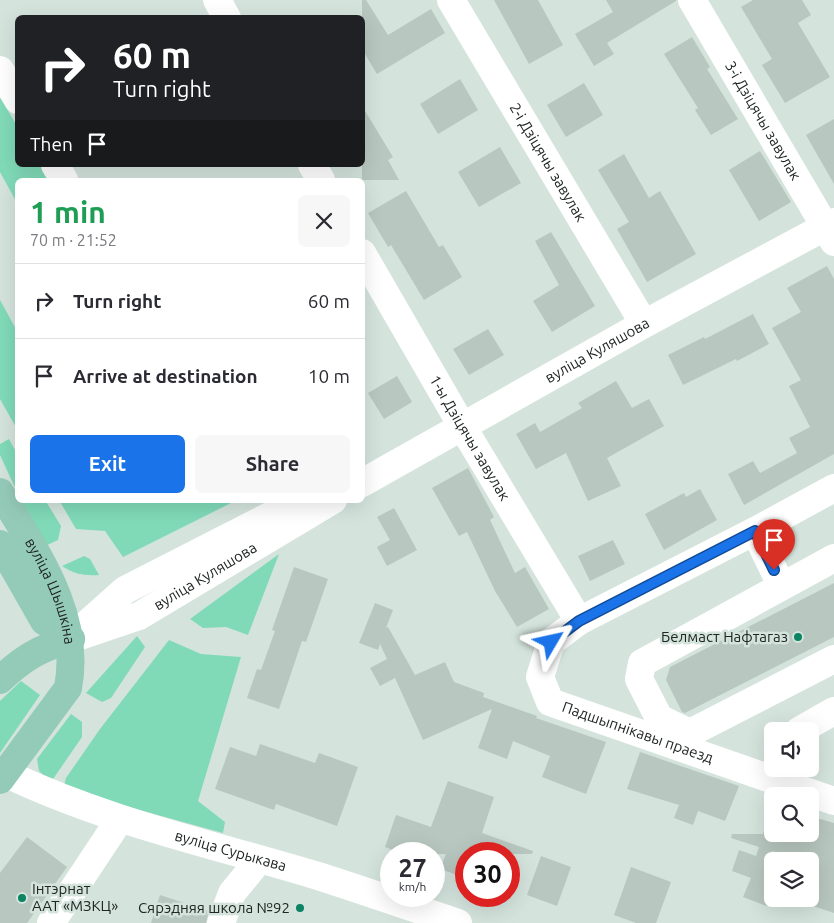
<!DOCTYPE html>
<html lang="en">
<head>
<meta charset="utf-8">
<style>
	:root { --surface:#fff; --page:#f7f7f7; --text:#2b2b33; --muted:#7c7c81; --line:#e1e1e2; --accent:#1a73e8 }
	body { margin:0; font-family:Ubuntu,sans-serif; background:var(--page); color:var(--text); height:100vh; display:flex; flex-direction:column; font-size:19px; white-space:nowrap }
	* { box-sizing:border-box; margin:0 }
	p { font-size:16px; color:var(--muted) }
	.icon { flex:none; width:28px; height:28px; fill:none; stroke:currentColor; stroke-width:2; stroke-linecap:round; stroke-linejoin:round }
	.map { position:relative; flex:1; overflow:hidden }
	.side { position:absolute; left:15px; top:178px; width:350px; height:325px; display:flex; flex-direction:column; background:var(--surface); border-radius:8px; box-shadow:0 5px 20px #0002 }
	.side>* { flex:none }
	.guide { position:absolute; left:15px; top:15px; width:350px; height:152px; border-radius:8px; box-shadow:0 5px 20px #0002; background:#202124; color:#fff; overflow:hidden }
	.buttons { position:absolute; left:764px; top:722px; display:grid; gap:10px }
	.buttons a { display:grid; place-items:center; width:55px; height:55px; border-radius:8px; background:var(--surface); box-shadow:0 5px 20px #0002; font-size:25px }
	.speed { position:absolute; left:380px; top:842px; display:flex; gap:10px; font-size:25px; font-weight:700; text-align:center }
	.speed>* { display:grid; place-content:center; width:65px; height:65px; border-radius:50%; background:var(--surface); box-shadow:0 5px 20px #0002; line-height:1 }
	.speed small { font-size:12px; font-weight:400 }
	.speed .limit { border:8px solid #d22; background:#fff; color:#111 }
	.pin { position:absolute; display:grid; place-items:center; width:42px; height:42px; color:#fff; margin:-51px -21px; border-radius:50% 50% 50% 0; rotate:-45deg; box-shadow:0 0 5px #0007 }
	.pin .icon { rotate:45deg }
	.me { position:absolute; width:55px; margin:-28px; rotate:54deg; stroke-linejoin:round; filter:drop-shadow(0 0 4px #0008) }
	.turn { display:flex; align-items:center; gap:18px; height:105px; padding:0 15px; font-size:22px }
	.turn .icon { width:65px; height:65px; stroke-width:2.5 }
	.turn b { display:block; font-size:35px; line-height:42px }
	.then { display:flex; align-items:center; height:48px; padding:0 15px; background:#0003; gap:10px; font-size:19px }
	.round { display:grid; place-items:center; flex:none; width:52px; height:52px; border-radius:8px; background:var(--page) }
	.summary { display:flex; align-items:center; justify-content:space-between; height:85px; padding:0 15px }
	h1 { font-size:30px; font-weight:600; line-height:38px; color:#1e9e55 }
	.primary-button { display:flex; gap:10px; margin-top:auto; padding:10px 15px }
	.primary-button a { flex:1; height:58px; border-radius:8px; background:var(--accent); color:#fff; font-size:20px; font-weight:600; line-height:58px; text-align:center }
	.primary-button a+a { background:var(--page); color:var(--text) }
	ul { padding:0; list-style:none }
	li { display:flex; align-items:center; gap:15px; height:75px; padding:0 15px; border-top:1px solid var(--line) }
	li div { flex:1 }
	li b { display:block; font-size:19px }
	li em { font-style:normal }
	.map>svg:first-child { display:block }
	.green { fill:#80dab8 }
	.building { fill:#b8c7c0 }
	.lines { fill:none; stroke-linecap:round; stroke-linejoin:round }
	.minor { stroke:#fff; stroke-width:28 }
	.major { stroke:#94cbb8; stroke-width:28 }
	.route-casing { stroke:#114b97; stroke-width:12 }
	.route { stroke:#1a73e8; stroke-width:9 }
	.poi-dot { fill:#0c8363; stroke:#d4e4dd; stroke-width:2 }
	.labels { text-anchor:middle; stroke-width:5; stroke-linejoin:round; paint-order:stroke }
	.street-label { font-size:15px; fill:#202623; stroke:#d4e4dd }
	.poi-label { font-size:15px; fill:#202623; stroke:#d4e4dd; text-anchor:end }
</style>
</head>
<body>
<div class="map">
<svg width="834" height="923" viewBox="0 0 834 923">
	<rect width="100%" height="100%" fill="#d4e4dd"/>
	<!-- green -->
	<g class="green">
		<path d="M0,97L17,126L18,165H41L50,180H18L17,203L0,172Z"/>
		<path d="M0,300L17,331V429L0,399Z"/>
		<path d="M9,439L17,454V492L0,455V444Z"/>
		<path d="M21,500H45L61,526L58,540L43,547Z"/>
		<path d="M59,500H237L123,557L105,531L76,529Z"/>
		<path d="M279,554L248,635L226,627L203,628L190,619Z"/>
		<path d="M84,556L90,559L99,575C84,576 74,574 62,566Z"/>
		<path d="M137,636L145,647L111,698L102,702L86,693Z"/>
		<path d="M169,640L201,654L241,657L198,801L225,822L223,833L63,789L66,778L100,729Z"/>
		<path d="M21,681L40,695L0,753V701Z"/>
		<path d="M71,714L82,722V737L51,782L39,771L37,759Z"/>
	</g>
	<!-- building -->
	<g class="building">
		<path d="M362,0H366L388,35L431,9L445,33L377,74L362,49Z"/>
		<path d="M494,0H538L563,45L529,64Z"/>
		<path d="M606,0H676V1L607,43L614,54L594,66L575,34L613,12Z"/>
		<path d="M753,0H802L811,15L798,23L830,77L785,103L762,65L772,59L741,7Z"/>
		<path d="M692,37L710,67L707,69L738,119L711,135L695,110L698,108L664,54Z"/>
		<path d="M460,79L478,110L438,134L420,104Z"/>
		<path d="M584,83L603,115L566,137L547,105Z"/>
		<path d="M362,106L393,157L388,160L399,180H362Z"/>
		<path d="M834,119V184L806,135Z"/>
		<path d="M500,147L521,183L479,207L458,172Z"/>
		<path d="M760,151L791,202L759,221L729,170Z"/>
		<path d="M624,154L649,198L660,191L696,254L647,282L617,229L629,222L598,170Z"/>
		<path d="M406,191L439,247L443,245L462,277L424,300L391,245L388,247L368,213Z"/>
		<path d="M551,232L595,306L552,332L533,301L559,285L535,241Z"/>
		<path d="M827,266L834,279V454L744,505L728,474L753,461L760,473L797,453L789,438L810,427L789,386L801,380L772,328L801,312L787,288Z"/>
		<path d="M753,314L769,344L737,361L736,359L683,385L668,355L704,337L705,339Z"/>
		<path d="M488,329L504,355L469,375L453,349Z"/>
		<path d="M397,376L412,402L384,419L368,393Z"/>
		<path d="M616,381L632,408L649,399L664,426L607,458L621,486L588,501L566,453L536,469L516,434L535,423L540,432L582,408L578,403Z"/>
		<path d="M468,468L494,517L490,520L515,573L525,567L549,609L517,627L495,591L467,532L459,536L432,488Z"/>
		<path d="M700,489L717,520L664,550L645,514L684,493L686,497Z"/>
		<path d="M394,508L417,550L387,566L377,547L390,540L377,517Z"/>
		<path d="M613,540L625,564L590,581L578,556Z"/>
		<path d="M294,567L328,579L306,642L302,641L279,709L247,698L257,669L261,670L275,631L272,630Z"/>
		<path d="M834,583V637L685,713L682,712L666,680L670,667Z"/>
		<path d="M375,603L393,610L386,628L388,627L415,675L445,662L454,682L484,693L483,697L537,716L536,718L606,742L586,794L542,777L550,756L513,741L507,759L478,748L492,709L423,740L395,678L380,686L370,668L387,659L380,644L378,650L359,643Z"/>
		<path d="M260,744L315,763L319,753L358,767L337,826L276,804L274,810L215,789L230,747L256,756Z"/>
		<path d="M640,752L739,786L725,821L698,811L693,825L674,818L679,805L627,789Z"/>
		<path d="M448,781L494,797L482,833L533,851L532,854H466V878L440,869L446,854H403L385,847L396,815L431,827Z"/>
		<path d="M810,816L834,823V913L810,905V861L772,851V891L767,906L743,897L751,878L732,871L739,850L756,856L759,847L731,838L732,834H763L768,817H772V834H810Z"/>
		<path d="M27,837L67,867L27,923H0V873Z"/>
		<path d="M541,856L571,867L557,906L527,895Z"/>
		<path d="M631,867L671,882L656,923H636L614,915Z"/>
		<path d="M160,895L209,911L206,923H151Z"/>
	</g>
	<g class="lines">
		<!-- minor -->
		<g class="minor">
			<path d="M217,0L227,18"/>
			<path id="s1" d="M451,0L644,324"/>
			<path id="s2" d="M692,0L834,242"/>
			<path d="M0,70L18,100"/>
			<path d="M55,165L64,180"/>
			<path d="M312,165L321,180"/>
			<path id="s3" d="M362,253L462,426L579,621"/>
			<path id="s4" d="M362,483L644,324L834,222"/>
			<path id="s5" d="M834,488L755,531L579,621L551,642L540,677L550,702L834,801"/>
			<path d="M755,531L781,585"/>
			<path d="M834,558L642,663L639,679L659,718L690,733L834,659"/>
			<path d="M79,631L125,590L301,500"/>
			<path id="s6" d="M71,639L139,616L333,500"/>
			<path d="M799,731L834,711"/>
			<path id="s7" d="M5,773C105,821 212,844 318,876C365,891 411,907 458,923"/>
			<path d="M51,923L120,819"/>
			<path d="M221,923L232,893L259,860"/>
		</g>
		<!-- major -->
		<g class="major">
			<path id="s8" d="M0,492C36,552 82,615 68,688L0,780"/>
			<path d="M0,544L44,621L71,639"/>
			<path d="M0,680C23,658 40,648 71,639"/>
		</g>
	</g>
	<g class="lines">
		<!-- route casing -->
		<g class="route-casing">
			<path id="route" d="M551,642L579,621L755,531L774,570"/>
		</g>
		<!-- route -->
		<use href="#route" class="route"/>
	</g>
	<!-- markers -->
	<g class="poi-dot">
		<circle cx="798" cy="637" r="5"/>
		<circle cx="22" cy="898" r="5"/>
		<circle cx="300" cy="908" r="5"/>
	</g>
	<g class="labels">
		<!-- street labels -->
		<g class="street-label">
			<text dy="5" stroke="none"><textPath href="#s2" startOffset="140">3-і Дзіцячы завулак</textPath></text>
			<text dy="5" stroke="none"><textPath href="#s1" startOffset="189">2-і Дзіцячы завулак</textPath></text>
			<text dy="5" stroke="none"><textPath href="#s4" startOffset="270">вуліца Куляшова</textPath></text>
			<text dy="5" stroke="none"><textPath href="#s3" startOffset="214">1-ы Дзіцячы завулак</textPath></text>
			<text dy="5" stroke="none"><textPath href="#s6" startOffset="149">вуліца Куляшова</textPath></text>
			<text dy="5" stroke="none"><textPath href="#s8" startOffset="112">вуліца Шышкіна</textPath></text>
			<text dy="5" stroke="none"><textPath href="#s5" startOffset="479">Падшыпнікавы праезд</textPath></text>
			<text dy="5" stroke="none"><textPath href="#s7" startOffset="239">вуліца Сурыкава</textPath></text>
		</g>
		<!-- poi labels -->
		<g class="poi-label">
			<text x="788" y="642">Белмаст Нафтагаз</text>
			<text x="32" y="894" text-anchor="start">Інтэрнат<tspan x="32" dy="17">ААТ «МЗКЦ»</tspan></text>
			<text x="290" y="913">Сярэдняя школа №92</text>
		</g>
	</g>
</svg>
<div class="buttons">
<a><svg class="icon" aria-label="sound" viewBox="0 0 24 24"><path d="M4 9h4l5-4v14l-5-4H4zM17 9q2 3 0 6"/></svg></a>
<a><svg class="icon" aria-label="search" viewBox="0 0 24 24"><circle cx="10" cy="10" r="6"/><path d="M15 15l6 6"/></svg></a>
<a><svg class="icon" aria-label="layers" viewBox="0 0 24 24"><path d="M12 4l9 5-9 5-9-5zM3 14l9 5 9-5"/></svg></a>
</div>
<div class="speed"><div>27<small>km/h</small></div><div class="limit">30</div></div>
<div class="pin" style="left:774px;top:570px;background:#d93025"><svg class="icon" aria-label="arrive" viewBox="0 0 24 24"><path d="M6 21V4h12l-3 4 3 4H6"/></svg></div>
<svg class="me" style="left:551px;top:642px" viewBox="-20 -20 40 40"><path d="M0-17L14 15 0 8-14 15z" fill="#1a73e8" stroke="#fff" stroke-width="4"/></svg>
<div class="guide">
<div class="turn"><svg class="icon" aria-label="right" viewBox="0 0 24 24"><path d="M7 20v-9h11M14 6l5 5-5 5"/></svg><div><b>60 m</b>Turn right</div></div>
<div class="then">Then<svg class="icon" aria-label="arrive" viewBox="0 0 24 24"><path d="M6 21V4h12l-3 4 3 4H6"/></svg></div>
</div>
<section class="side">
<div class="summary"><div><h1>1 min</h1><p>70 m · 21:52</p></div><a class="round"><svg class="icon" aria-label="close" viewBox="0 0 24 24"><path d="M6 6l12 12M18 6L6 18"/></svg></a></div>
<ul>
<li><svg class="icon" aria-label="right" viewBox="0 0 24 24"><path d="M7 20v-9h11M14 6l5 5-5 5"/></svg><div><b>Turn right</b></div><em>60 m</em></li>
<li><svg class="icon" aria-label="arrive" viewBox="0 0 24 24"><path d="M6 21V4h12l-3 4 3 4H6"/></svg><div><b>Arrive at destination</b></div><em>10 m</em></li>
</ul>
<div class="primary-button"><a>Exit</a><a>Share</a></div>
</section>
</div>
</body>
</html>
